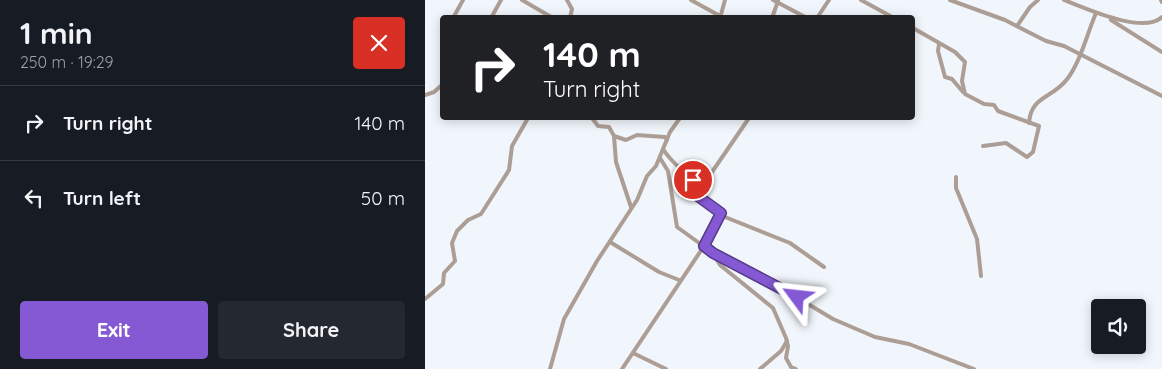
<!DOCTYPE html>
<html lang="en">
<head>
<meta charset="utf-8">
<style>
	:root { --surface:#171b24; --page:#242831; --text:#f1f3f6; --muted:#9ea1a6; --line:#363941; --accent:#8459d3 }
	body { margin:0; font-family:Quicksand,sans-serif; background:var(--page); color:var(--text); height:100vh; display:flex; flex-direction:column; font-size:19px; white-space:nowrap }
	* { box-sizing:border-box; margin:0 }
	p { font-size:16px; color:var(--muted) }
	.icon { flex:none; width:28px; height:28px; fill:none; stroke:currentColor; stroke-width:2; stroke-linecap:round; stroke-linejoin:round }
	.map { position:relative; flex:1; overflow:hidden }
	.details { display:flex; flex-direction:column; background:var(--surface); width:425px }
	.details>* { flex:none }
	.guide { position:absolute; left:15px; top:15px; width:475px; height:105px; border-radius:5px; box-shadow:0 2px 12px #0003; background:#202124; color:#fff; overflow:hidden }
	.fabs { position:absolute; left:666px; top:299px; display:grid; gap:10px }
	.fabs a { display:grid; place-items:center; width:55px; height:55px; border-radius:5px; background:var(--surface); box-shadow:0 2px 12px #0003; font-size:25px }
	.pin { position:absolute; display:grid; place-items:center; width:42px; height:42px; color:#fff; margin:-21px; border:2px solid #fff; border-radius:50%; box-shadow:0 1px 5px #0007 }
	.me { position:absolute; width:55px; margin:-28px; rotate:300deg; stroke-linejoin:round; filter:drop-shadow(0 0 4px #0008) }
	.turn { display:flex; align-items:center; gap:18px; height:105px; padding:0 20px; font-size:22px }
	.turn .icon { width:65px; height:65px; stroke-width:2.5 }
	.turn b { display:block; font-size:35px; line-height:42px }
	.round { display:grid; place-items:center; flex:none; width:52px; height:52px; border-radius:5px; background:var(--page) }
	.headline { display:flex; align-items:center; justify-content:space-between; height:85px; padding:0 20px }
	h1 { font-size:30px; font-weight:700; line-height:38px }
	.cta { display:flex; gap:10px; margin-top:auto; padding:10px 20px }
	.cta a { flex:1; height:58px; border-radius:5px; background:var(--accent); color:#fff; font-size:20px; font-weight:700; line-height:58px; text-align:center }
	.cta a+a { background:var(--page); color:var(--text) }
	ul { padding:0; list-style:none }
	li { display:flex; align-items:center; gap:15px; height:75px; padding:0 20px; border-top:1px solid var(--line) }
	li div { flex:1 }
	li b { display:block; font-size:19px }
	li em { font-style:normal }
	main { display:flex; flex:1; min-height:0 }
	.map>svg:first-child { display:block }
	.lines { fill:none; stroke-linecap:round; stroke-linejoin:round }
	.minor { stroke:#ad9e95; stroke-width:4 }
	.route-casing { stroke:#563a89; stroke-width:12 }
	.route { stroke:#8459d3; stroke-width:9 }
</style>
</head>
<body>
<main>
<section class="details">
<div class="headline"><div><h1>1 min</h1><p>250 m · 19:29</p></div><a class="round" style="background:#d93025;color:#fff"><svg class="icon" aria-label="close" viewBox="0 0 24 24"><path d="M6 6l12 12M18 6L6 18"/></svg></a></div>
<ul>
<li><svg class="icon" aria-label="right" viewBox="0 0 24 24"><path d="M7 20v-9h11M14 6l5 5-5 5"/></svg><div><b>Turn right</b></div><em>140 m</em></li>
<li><svg class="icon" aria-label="left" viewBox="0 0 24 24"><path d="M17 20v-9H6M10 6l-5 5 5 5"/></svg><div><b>Turn left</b></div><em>50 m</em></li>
</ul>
<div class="cta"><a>Exit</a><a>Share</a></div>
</section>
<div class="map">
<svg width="737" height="369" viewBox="0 0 737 369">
	<rect width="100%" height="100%" fill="#f1f6fc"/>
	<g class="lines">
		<!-- minor -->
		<g class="minor">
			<path d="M97,0L128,18"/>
			<path d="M142,0L147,9L145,18"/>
			<path d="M266,0L295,16"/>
			<path d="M348,0L382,18"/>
			<path d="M436,0L469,18"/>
			<path d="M525,0L580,20L621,41L639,46L737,96"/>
			<path d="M639,0C660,8 718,35 737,17"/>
			<path d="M736,0L737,2"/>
			<path d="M28,18L38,0"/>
			<path d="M66,18L76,0"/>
			<path d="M295,18L300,0"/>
			<path d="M347,18L353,1"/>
			<path d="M392,18L404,0"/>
			<path d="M686,20L737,52"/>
			<path d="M592,26L605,7L613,0"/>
			<path d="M488,28L530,52L540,62L537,81L540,94L559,104L569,105L573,111L614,126L608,152L602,157L581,143L558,146"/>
			<path d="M514,44L513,51L520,77L527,79L538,92"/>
			<path d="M0,95L9,92L18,84"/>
			<path d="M167,118L173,126L184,127L189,136L201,140L212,135L240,137L242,140"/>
			<path d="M604,123C606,95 628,99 643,78C656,60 662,34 671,13"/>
			<path d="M189,136L191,162L206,207"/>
			<path d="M238,149C249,167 264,172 274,191"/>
			<path d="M235,158L243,171L252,227L288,253L353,286L408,319L450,337L484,344L549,369"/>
			<path d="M531,177V188L552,239L556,276"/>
			<path d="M295,215L365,243L399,267"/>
			<path d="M185,242L234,272L254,280"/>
			<path d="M288,253L295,265L348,308L361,338L363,346L361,358L366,367L371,369"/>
			<path d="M0,299L18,284L19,273L30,261L27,243L32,231L43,220L56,214L84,170L87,146L103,118"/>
			<path d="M208,353L241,369"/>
			<path d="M125,369L139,319L172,261L212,200L222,176L231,166L245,132L255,118"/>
			<path d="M197,369L279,246L295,215V210L276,199L274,191L324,118"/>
			<path d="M335,369L356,351L362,341"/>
		</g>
	</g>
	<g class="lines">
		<!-- route casing -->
		<g class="route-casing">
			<path id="route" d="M268,180L274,197L296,213L279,246L288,253L372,297"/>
		</g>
		<!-- route -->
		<use href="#route" class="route"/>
	</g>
</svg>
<div class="fabs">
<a><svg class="icon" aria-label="sound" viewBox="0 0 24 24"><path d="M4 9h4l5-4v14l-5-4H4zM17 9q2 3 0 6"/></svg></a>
</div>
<div class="pin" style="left:268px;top:180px;background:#d93025"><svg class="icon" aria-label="arrive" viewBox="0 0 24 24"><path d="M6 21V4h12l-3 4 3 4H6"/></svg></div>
<svg class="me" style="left:372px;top:297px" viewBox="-20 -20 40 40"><path d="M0-17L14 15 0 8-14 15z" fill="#8459d3" stroke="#fff" stroke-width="4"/></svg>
<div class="guide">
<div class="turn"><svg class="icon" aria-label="right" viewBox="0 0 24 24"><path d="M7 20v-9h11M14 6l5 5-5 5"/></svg><div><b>140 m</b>Turn right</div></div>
</div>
</div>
</main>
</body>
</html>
